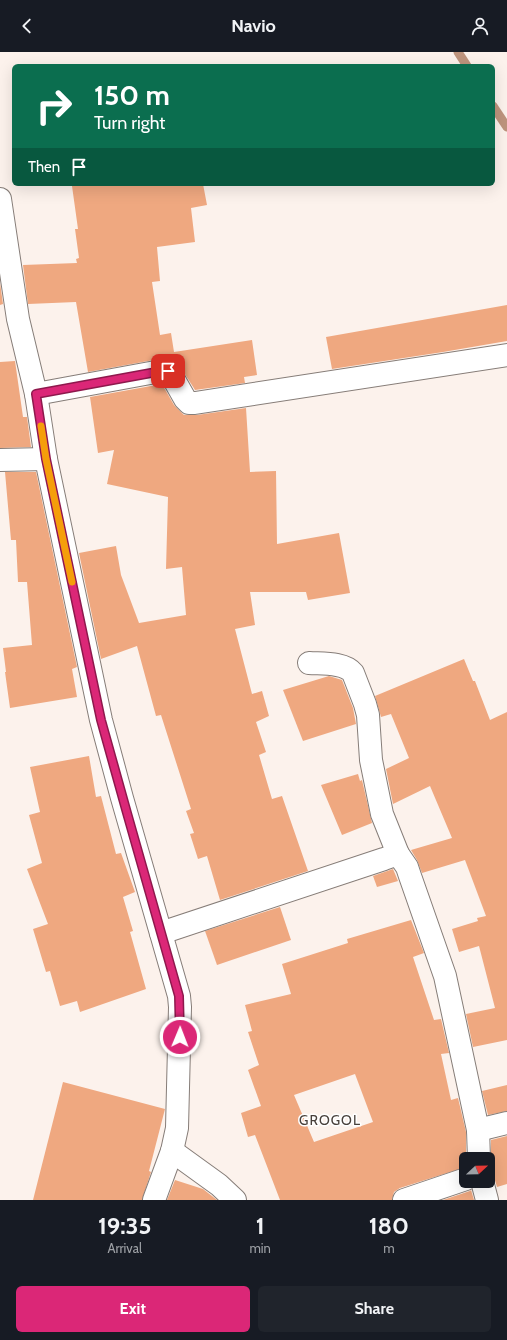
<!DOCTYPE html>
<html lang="en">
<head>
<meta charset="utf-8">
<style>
	:root { --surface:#171b24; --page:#20242c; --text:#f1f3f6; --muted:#9ea1a6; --accent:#db2777 }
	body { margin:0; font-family:Cabin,sans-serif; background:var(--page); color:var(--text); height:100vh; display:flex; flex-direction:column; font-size:15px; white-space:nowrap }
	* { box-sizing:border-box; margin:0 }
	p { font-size:13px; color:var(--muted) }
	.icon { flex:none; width:22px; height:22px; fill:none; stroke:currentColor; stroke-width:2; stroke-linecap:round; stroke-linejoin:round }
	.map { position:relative; height:1148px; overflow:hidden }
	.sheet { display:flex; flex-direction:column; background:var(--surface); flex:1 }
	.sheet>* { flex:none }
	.top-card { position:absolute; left:12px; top:12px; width:483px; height:122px; border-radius:6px; box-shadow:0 4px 16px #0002; background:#0b6e4f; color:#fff; overflow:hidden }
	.needle { width:26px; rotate:68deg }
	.controls { position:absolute; left:459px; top:1100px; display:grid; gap:8px }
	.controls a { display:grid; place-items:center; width:36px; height:36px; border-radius:6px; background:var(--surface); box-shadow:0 4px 16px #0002; font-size:20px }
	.pin { position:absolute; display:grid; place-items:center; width:34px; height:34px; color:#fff; margin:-17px; border-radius:8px; box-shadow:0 2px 6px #0006 }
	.me { position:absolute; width:44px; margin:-22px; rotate:1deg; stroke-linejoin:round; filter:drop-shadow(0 0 3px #0008) }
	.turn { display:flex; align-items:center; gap:14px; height:84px; padding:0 16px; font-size:18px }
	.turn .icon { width:52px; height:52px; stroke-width:2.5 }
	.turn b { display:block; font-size:28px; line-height:34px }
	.then { display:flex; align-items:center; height:38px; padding:0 16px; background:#0003; gap:8px; font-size:15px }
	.eta { display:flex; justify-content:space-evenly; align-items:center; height:68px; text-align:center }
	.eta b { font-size:24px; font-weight:700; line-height:28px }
	.action { display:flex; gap:8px; margin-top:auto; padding:8px 16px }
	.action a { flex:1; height:46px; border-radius:6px; background:var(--accent); color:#fff; font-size:16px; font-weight:700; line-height:46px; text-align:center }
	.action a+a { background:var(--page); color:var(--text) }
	header { display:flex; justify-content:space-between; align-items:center; height:52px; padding:0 16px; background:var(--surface); font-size:18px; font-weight:700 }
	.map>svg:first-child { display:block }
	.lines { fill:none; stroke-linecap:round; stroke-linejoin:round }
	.stream { stroke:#be947d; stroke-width:9 }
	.building { fill:#efa880; fill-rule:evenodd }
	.street-casing { stroke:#867d78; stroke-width:24 }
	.street { stroke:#fff; stroke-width:22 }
	.route-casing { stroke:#8e194d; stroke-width:10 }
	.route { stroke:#db2777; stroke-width:7 }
	.slow { stroke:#f59e0b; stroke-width:7 }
	.labels { text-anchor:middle; stroke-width:3; stroke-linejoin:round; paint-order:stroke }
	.quarter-label { font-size:14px; letter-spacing:1px; fill:#48403b; stroke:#fff }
</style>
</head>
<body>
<header><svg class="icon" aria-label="back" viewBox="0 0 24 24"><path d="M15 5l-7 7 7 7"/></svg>Navio<svg class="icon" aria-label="person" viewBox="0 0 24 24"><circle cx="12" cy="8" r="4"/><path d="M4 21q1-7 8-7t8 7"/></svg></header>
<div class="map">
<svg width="507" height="1148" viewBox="0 0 507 1148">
	<rect width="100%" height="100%" fill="#fcf2ec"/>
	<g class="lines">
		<!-- stream -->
		<g class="stream">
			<path d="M458,0L467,14"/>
			<path d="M493,54L507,75"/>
		</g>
	</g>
	<!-- building -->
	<g class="building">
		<path d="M85,132H203L207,153L191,156L195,190L157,195L160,229L152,230L160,283L171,281L174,300L252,288L257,323L244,325L245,331L195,338L178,311L174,308L168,307H159L88,320L76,250L28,252L23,213L77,211L76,207L79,206L75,177H78L72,134Z"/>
		<path d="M0,231L3,252L0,253Z"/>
		<path d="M507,253V289L443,300L332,317L326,285Z"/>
		<path d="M15,309L23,365H27L31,395L0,396V310Z"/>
		<path d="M162,332L174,353L184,363H197L246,356L250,420L276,419L277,492L339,481L350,541L308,548L306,540H250L255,573L235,577L252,642L262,639L269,664L256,670L266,700L259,703L272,747L282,744L308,819L220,848L207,804L198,807L190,782L194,781L186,759L191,757L161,663L156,664L137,594L101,607L79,501L116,494L121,523L139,571L186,563L182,515L166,517L168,445L107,432L114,398L98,401L90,345Z"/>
		<path d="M5,420H36L77,615L72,617L77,645L10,656L5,620H6L3,596L32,593L27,530H18L16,488H11Z"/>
		<path d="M464,607L473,629H475L490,668L507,660V988L473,995L466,962L495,956L479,894L459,900L452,877L478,869L477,866L486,864L465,808L422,821L417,808L411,798L452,786L430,734L393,752L386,717L409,706L391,662L381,665L375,644Z"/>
		<path d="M329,624L342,628L353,656L356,672L303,689L283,638Z"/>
		<path d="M89,704L96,745L101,744L116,802L121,801L135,840L123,845L133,879L130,880L146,937L80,960L77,949L60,954L50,919L46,920L33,877L48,872L27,817L42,811L29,763L40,760L30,715Z"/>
		<path d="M358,722L360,729L362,728L372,771L342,783L321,733Z"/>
		<path d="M393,817L398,829L377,835L373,824Z"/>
		<path d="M280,855L291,888L217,913L205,879Z"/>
		<path d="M411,868L424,901L413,905L434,968L441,967L449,1001L441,1002L451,1048L458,1046L466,1080V1115L400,1136L394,1140L392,1148H280L255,1083L248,1085L241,1061L261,1054L248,1018L259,1013L248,980L252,979L245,953L291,942L282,912L348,891L347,887ZM355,1022L373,1070L314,1090L294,1043Z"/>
		<path d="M63,1030L165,1057L149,1119L151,1120L142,1148H33Z"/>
		<path d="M507,1033V1059L488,1063L482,1039Z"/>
		<path d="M507,1084V1132L497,1135L494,1125L491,1121L488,1118L491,1107V1088Z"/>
		<path d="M175,1128L203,1137L217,1148H167Z"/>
		<path d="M471,1138L474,1148H443L470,1139Z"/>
	</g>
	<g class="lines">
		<!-- street casing -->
		<g class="street-casing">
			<g id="street">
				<path d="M0,147L18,267L36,342L46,407L101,668L122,746L179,944L180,955L177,1076L172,1099L154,1148"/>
				<path d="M36,342L161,319H168L172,324L185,347L189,351H195L507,303"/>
				<path d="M0,408L46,407"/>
				<path d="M309,611C322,612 344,610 353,621L365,652L368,663L371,708L382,762L398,802"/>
				<path d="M161,881L384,807L398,802L407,815L410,824L445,924L478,1078L479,1107"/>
				<path d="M478,1078L507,1071"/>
				<path d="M172,1099L219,1133L235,1148"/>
				<path d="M482,1129L487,1148"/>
				<path d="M404,1148L466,1127"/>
			</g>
		</g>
		<!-- street -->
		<use href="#street" class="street"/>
	</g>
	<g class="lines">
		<!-- route casing -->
		<g class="route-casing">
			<path id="route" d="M168,319H162L36,342L46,407L101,668L127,761L179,944L180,985"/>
		</g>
		<!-- route -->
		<use href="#route" class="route"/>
		<!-- slow -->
		<path class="slow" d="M41,374L46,407L72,530"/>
	</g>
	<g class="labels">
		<!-- quarter labels -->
		<g class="quarter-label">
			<text x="330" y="1073">GROGOL</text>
		</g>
	</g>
</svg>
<div class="controls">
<a><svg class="needle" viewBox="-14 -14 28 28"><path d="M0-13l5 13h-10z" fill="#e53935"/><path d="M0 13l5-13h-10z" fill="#9ea1a6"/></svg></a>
</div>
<div class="pin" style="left:168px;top:319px;background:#d93025"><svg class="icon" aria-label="arrive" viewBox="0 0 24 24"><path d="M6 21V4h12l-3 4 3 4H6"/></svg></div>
<svg class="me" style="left:180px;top:985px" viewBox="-20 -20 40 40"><circle r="17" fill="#db2777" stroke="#fff" stroke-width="3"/><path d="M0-11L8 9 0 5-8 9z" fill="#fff"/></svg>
<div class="top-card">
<div class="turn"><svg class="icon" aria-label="right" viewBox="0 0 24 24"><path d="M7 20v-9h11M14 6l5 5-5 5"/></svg><div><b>150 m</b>Turn right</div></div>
<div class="then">Then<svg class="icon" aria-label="arrive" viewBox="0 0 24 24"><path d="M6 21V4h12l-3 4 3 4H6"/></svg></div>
</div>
</div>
<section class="sheet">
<div class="eta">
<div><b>19:35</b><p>Arrival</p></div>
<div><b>1</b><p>min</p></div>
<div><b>180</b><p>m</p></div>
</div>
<div class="action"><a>Exit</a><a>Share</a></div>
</section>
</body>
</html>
